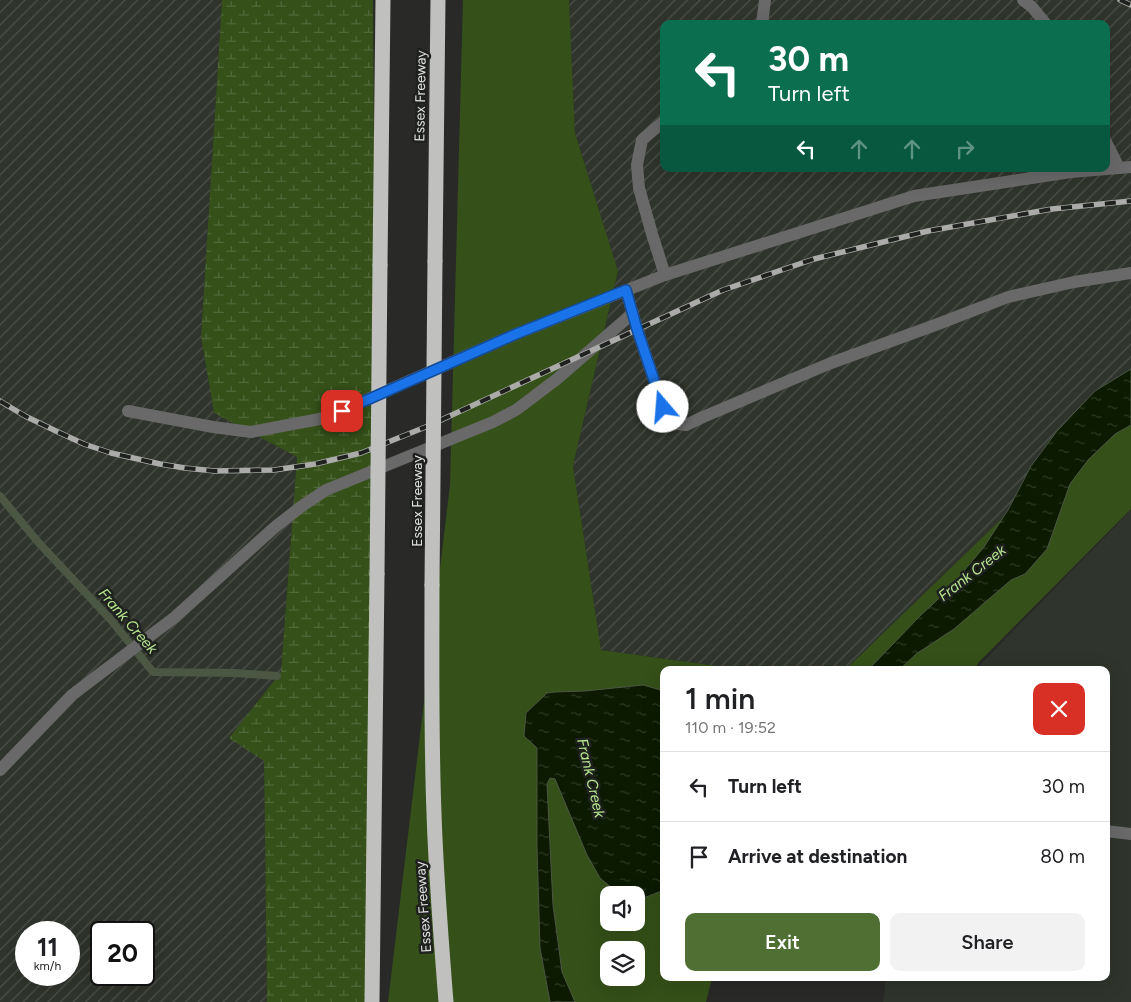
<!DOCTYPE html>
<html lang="en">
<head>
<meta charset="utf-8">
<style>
	:root { --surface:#fff; --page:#f2f2f2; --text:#202124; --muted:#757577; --line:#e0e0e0; --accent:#506f33 }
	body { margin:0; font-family:Figtree,sans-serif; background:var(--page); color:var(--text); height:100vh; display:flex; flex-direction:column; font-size:19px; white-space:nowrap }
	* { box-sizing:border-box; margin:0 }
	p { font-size:16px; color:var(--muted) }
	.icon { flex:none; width:28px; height:28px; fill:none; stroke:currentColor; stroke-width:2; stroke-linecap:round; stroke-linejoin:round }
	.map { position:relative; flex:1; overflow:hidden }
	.panel { position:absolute; left:660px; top:666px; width:450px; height:315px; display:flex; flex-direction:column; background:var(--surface); border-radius:10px; box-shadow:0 5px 20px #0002 }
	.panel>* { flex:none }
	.top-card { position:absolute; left:660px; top:20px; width:450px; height:152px; border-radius:10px; box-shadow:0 5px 20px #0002; background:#0b6e4f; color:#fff; overflow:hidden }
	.buttons { position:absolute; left:600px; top:886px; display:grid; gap:10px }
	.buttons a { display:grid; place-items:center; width:45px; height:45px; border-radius:10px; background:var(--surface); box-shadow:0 5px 20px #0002; font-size:25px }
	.speed { position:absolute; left:15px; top:921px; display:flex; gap:10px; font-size:25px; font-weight:700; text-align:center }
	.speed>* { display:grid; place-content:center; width:65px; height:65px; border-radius:50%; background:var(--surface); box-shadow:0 5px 20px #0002; line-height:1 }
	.speed small { font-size:12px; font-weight:400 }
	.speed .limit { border:2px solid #111; border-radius:8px; background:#fff; color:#111 }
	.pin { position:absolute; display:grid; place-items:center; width:42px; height:42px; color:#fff; margin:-21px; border-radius:10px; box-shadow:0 2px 8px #0006 }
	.me { position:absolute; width:55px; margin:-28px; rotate:342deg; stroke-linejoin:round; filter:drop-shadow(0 0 4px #0008) }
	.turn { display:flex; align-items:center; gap:18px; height:105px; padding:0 25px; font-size:22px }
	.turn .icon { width:65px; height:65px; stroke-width:2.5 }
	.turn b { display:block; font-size:35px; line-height:42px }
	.lanes { display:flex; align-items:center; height:48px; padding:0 25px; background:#0003; justify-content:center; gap:25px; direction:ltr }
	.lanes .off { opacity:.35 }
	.round { display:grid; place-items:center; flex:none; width:52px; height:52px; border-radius:10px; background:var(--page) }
	.overview { display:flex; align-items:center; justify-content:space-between; height:85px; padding:0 25px }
	h1 { font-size:30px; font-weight:600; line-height:38px }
	.action { display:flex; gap:10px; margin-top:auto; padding:10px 25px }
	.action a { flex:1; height:58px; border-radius:10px; background:var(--accent); color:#fff; font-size:20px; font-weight:600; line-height:58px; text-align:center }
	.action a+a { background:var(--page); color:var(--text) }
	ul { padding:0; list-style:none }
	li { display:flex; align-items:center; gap:15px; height:70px; padding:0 25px; border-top:1px solid var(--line) }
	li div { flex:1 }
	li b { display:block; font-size:19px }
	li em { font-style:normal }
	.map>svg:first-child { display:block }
	.built { fill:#2f342c }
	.industrial { fill:url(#industrial-furrows); fill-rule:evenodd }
	.grass { fill:#355019; fill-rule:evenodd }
	.wetland { fill:url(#wetland-marsh) }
	.water { fill:url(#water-ripples); stroke:#4b5643 }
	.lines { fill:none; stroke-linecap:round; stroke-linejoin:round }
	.stream { stroke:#4b5643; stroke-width:8 }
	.minor { stroke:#686968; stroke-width:12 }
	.highway { stroke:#c0c1be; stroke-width:15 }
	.rail-casing { stroke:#abacaa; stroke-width:5.5 }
	.rail { stroke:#1f211e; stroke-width:4; stroke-dasharray:11; stroke-linecap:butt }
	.highway-bridge { stroke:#c0c1be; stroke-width:15 }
	.route-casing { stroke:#114b97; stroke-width:12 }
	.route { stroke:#1a73e8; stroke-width:9 }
	.labels { text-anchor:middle; stroke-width:5; stroke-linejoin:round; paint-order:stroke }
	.street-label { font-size:14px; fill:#e0e1e0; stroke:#1f211e }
	.water-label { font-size:15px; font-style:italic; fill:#b6e58f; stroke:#1f211e }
</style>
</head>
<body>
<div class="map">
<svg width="1131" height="1002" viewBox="0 0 1131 1002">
	<defs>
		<pattern id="industrial-furrows" width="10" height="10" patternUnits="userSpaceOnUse" patternTransform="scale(1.25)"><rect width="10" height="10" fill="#2f342c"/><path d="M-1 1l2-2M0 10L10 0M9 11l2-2" fill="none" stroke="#4d514a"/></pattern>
		<pattern id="wetland-marsh" width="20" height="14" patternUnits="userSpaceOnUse" patternTransform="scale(1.25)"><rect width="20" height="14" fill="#355019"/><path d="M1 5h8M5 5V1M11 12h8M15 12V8" fill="none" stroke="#52693a"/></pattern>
		<pattern id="water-ripples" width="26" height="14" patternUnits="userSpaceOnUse" patternTransform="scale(1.25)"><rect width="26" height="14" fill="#0b1a00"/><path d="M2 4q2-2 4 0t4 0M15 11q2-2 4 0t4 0" fill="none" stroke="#2e3b25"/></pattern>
	</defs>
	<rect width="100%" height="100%" fill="#292a28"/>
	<!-- built -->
	<path class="built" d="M1131,510V1002H883L886,978H1106V670H975Z"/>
	<!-- industrial -->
	<g class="industrial">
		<path d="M0,0H222L201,337L214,413L297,457L281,672L264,761L267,1002H0ZM26,932H69V975H26ZM101,932H144V975H101Z"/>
		<path d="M569,0H1131V374L1018,503L845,670H746L601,650L573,466L618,271L575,133ZM664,24H1106V169H664Z"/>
	</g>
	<!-- grass -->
	<g class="grass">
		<path d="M463,0H569L575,133L618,271L573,466L601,650L746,670H664V978H712L706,1002H388L450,485ZM609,895H636V922H609ZM609,950H636V978H609Z"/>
		<path d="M1131,374V509L978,663L975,670H845L1018,503Z"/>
	</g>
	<!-- wetland -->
	<path class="wetland" d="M222,0H373L377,574L372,1002H267L264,761L229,738L281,672L297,457L214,413L201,337Z"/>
	<!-- water -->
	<g class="water">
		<path d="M1131,369V425L1115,434L1088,460L1070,484L1047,549L1025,574L1011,580L954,629L916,654L899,670H868L920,616L947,591L984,547L1008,510L1031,466L1057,431L1095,391Z"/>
		<path d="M643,685L664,691V890L636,901V895H624L613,889L600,878L587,855L555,779L550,778L547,784L553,905L562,972L575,1002H550L540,948L537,847V748L524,736L526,713L547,693L555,692L585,691Z"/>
	</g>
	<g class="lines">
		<!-- stream -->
		<path class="stream" d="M0,496L38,542L111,620L153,672L235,673L277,676"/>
		<!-- minor -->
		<g class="minor">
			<path d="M1023,0L1032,7L1046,24"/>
			<path d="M762,24L765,0"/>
			<path d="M664,121L642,140L637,165L639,188L652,234L665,275"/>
			<path d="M1106,142L1119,168"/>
			<path d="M626,290L637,329L663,407L670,423L686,425L703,417L831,363L938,324L1008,297L1074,282L1131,273"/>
			<path d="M128,411L213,427L251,432L325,418L516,334L665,275L914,196L1071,172L1131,167"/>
			<path d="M0,770L72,695L175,617L275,527L302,506L326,490L493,422L516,410L557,379L633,313"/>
			<path d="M1106,831L1131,834"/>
		</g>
		<!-- highway -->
		<g class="highway">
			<path d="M435,261L438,0"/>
			<path d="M380,265L383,0"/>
			<path d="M432,585C432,661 431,737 434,813C436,876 441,939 446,1002"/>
			<path d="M372,1002L377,574"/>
		</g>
		<!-- rail casing -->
		<g class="rail-casing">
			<g id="rail">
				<path d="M1120,0L1131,5"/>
				<path d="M0,401L25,416L58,432L84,444L111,453L160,464L185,468L215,471L274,470L315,464L361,453L428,426L723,290L814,259L928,231L1052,209L1131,201"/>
			</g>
		</g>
		<!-- rail -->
		<use href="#rail" class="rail"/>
		<!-- highway-bridge -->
		<g class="highway-bridge">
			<path d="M377,574L380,265"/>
			<path d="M432,585L435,261"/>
		</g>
	</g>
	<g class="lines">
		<!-- route casing -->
		<g class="route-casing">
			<path id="route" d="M342,411L516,334L626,290L637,329L663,407"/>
		</g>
		<!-- route -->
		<use href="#route" class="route"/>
	</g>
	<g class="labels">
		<!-- street labels -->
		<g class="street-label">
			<text transform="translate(420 96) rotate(-89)" y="5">Essex Freeway</text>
			<text transform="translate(417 501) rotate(-90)" y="5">Essex Freeway</text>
			<text transform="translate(423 907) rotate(-94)" y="5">Essex Freeway</text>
		</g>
		<!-- water labels -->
		<g class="water-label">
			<text transform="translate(972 573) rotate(-38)" y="5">Frank Creek</text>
			<text transform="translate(128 621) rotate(49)" y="5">Frank Creek</text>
			<text transform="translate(591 778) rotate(77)" y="5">Frank Creek</text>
		</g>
	</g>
</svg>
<div class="buttons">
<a><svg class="icon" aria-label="sound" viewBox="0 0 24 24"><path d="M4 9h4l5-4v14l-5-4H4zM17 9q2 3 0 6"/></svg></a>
<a><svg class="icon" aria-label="layers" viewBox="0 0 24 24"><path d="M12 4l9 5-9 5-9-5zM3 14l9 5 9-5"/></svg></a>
</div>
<div class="speed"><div>11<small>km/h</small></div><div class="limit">20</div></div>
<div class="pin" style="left:342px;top:411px;background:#d93025"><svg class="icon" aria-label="arrive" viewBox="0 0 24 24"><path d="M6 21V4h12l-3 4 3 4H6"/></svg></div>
<svg class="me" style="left:663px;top:407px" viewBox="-20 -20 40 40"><circle r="19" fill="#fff"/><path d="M0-13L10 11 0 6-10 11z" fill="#1a73e8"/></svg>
<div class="top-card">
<div class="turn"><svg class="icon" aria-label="left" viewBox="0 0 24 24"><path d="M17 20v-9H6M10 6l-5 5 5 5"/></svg><div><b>30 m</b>Turn left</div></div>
<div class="lanes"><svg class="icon" aria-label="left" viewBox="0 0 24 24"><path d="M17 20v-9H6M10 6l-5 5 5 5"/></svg><svg class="icon off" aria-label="ahead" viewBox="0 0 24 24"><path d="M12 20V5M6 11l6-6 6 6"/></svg><svg class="icon off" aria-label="ahead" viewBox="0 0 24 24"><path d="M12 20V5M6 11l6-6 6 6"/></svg><svg class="icon off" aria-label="right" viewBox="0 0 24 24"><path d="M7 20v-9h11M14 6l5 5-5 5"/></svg></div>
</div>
<section class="panel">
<div class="overview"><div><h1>1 min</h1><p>110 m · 19:52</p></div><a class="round" style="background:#d93025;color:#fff"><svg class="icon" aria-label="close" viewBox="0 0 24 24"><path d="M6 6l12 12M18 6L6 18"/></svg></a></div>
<ul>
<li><svg class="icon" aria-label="left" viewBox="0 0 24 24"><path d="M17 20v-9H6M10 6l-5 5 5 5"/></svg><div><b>Turn left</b></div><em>30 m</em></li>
<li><svg class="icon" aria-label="arrive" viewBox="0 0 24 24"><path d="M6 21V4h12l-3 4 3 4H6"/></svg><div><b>Arrive at destination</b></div><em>80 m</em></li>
</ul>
<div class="action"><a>Exit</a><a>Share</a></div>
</section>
</div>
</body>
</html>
